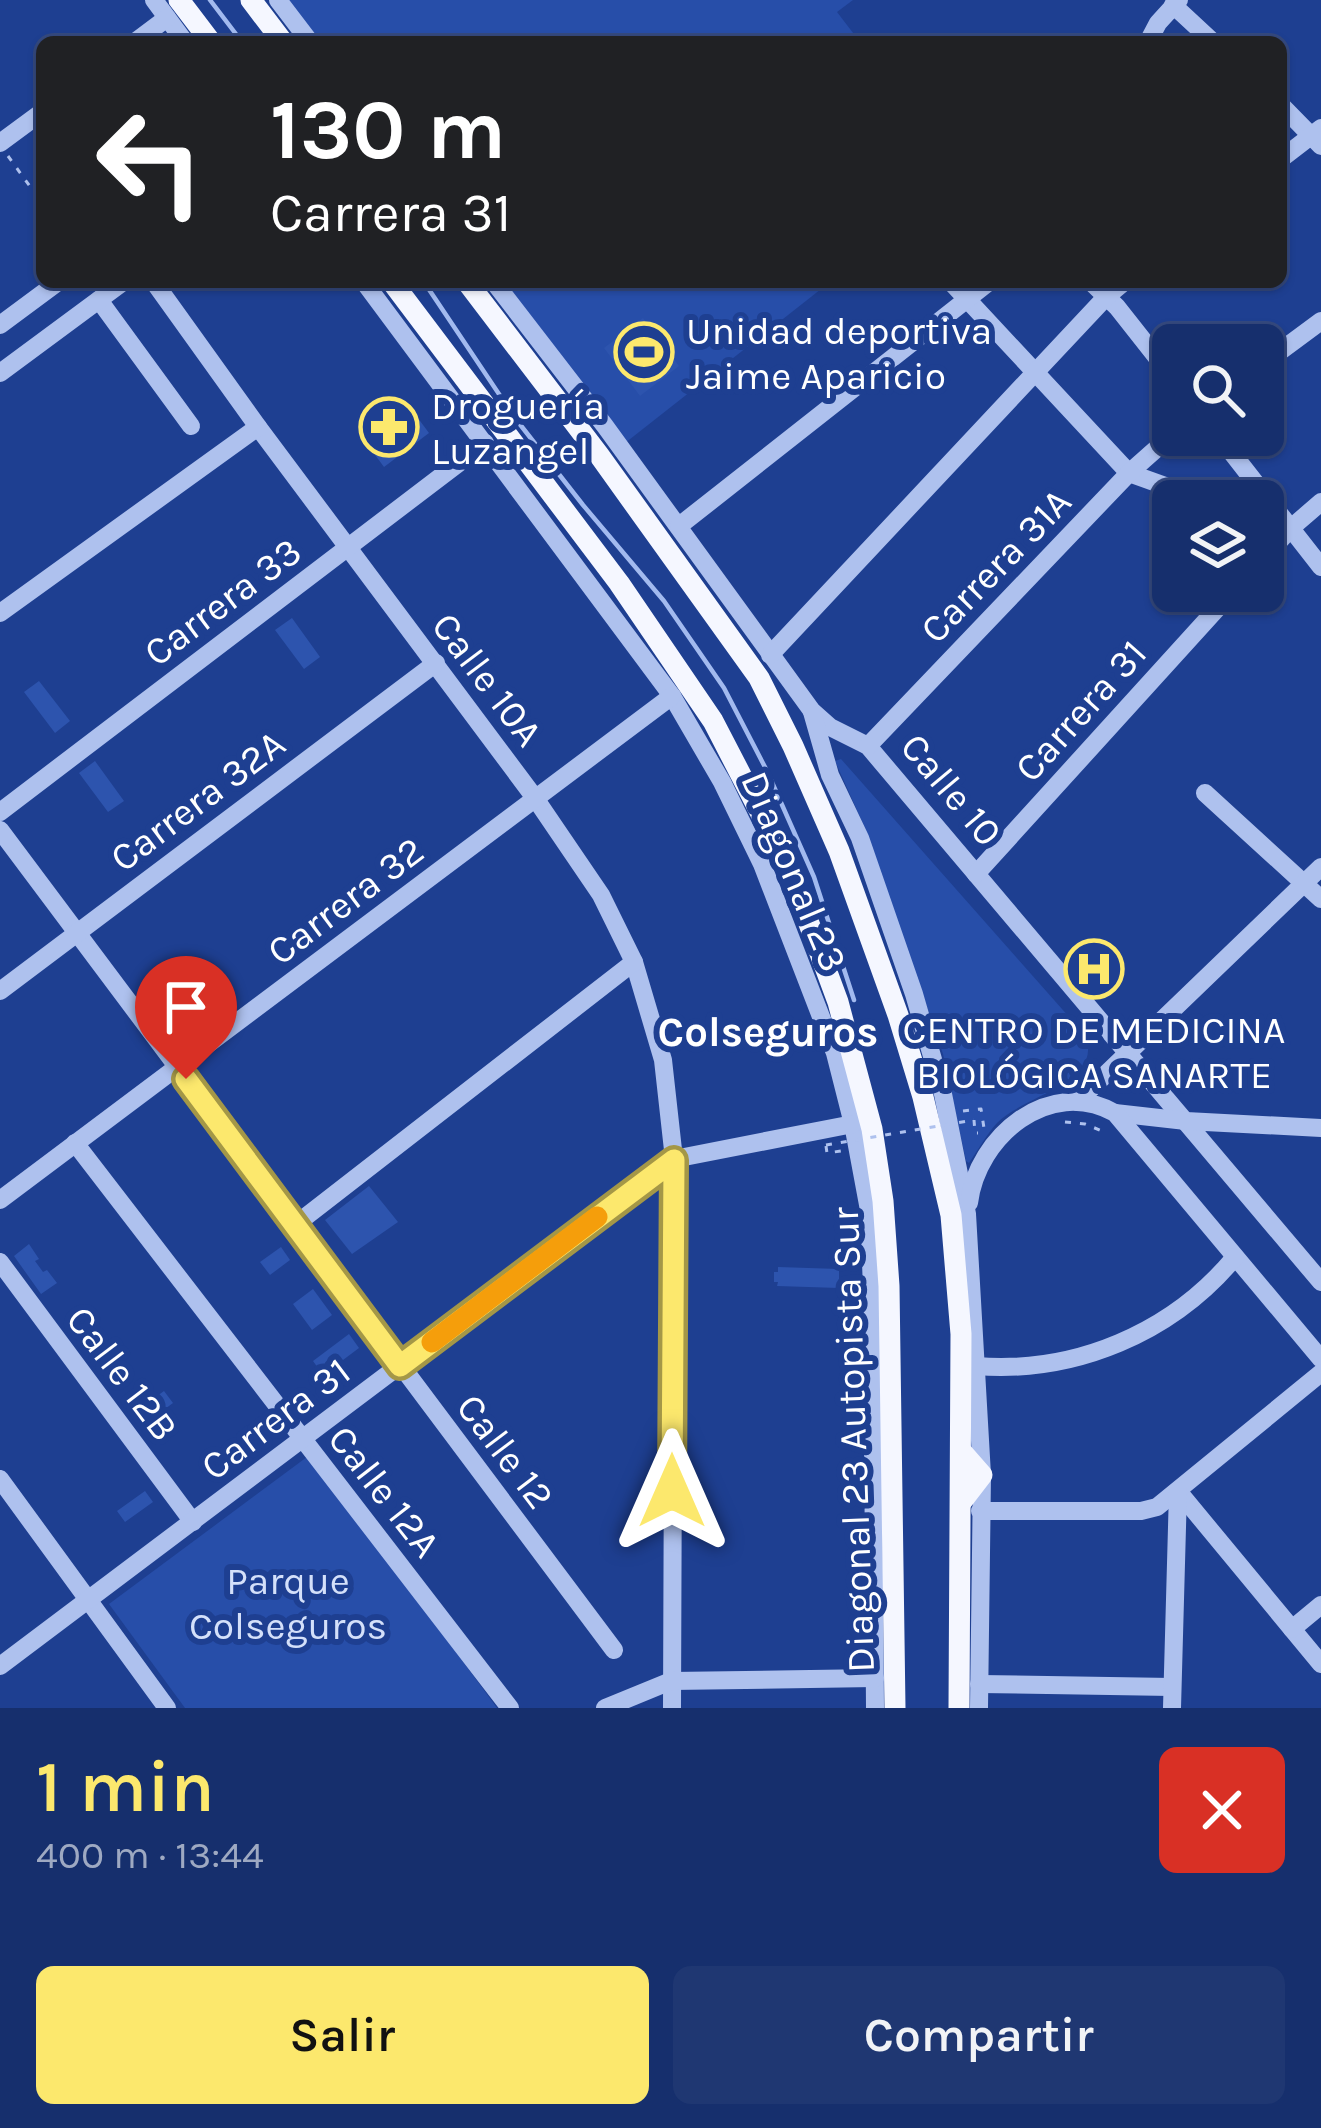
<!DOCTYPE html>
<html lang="es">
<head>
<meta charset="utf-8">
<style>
	:root { --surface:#162f6d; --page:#1f3772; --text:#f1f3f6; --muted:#9ea9c2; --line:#354a80; --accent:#fce86d }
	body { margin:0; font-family:Karla,sans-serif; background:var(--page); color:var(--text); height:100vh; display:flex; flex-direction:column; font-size:45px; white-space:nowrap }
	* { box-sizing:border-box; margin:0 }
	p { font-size:39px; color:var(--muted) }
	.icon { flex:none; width:66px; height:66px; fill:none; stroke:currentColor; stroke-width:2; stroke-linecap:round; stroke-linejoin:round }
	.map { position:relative; height:1708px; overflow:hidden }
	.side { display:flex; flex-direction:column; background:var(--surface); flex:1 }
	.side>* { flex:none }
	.banner { position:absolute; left:36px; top:36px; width:1251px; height:252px; border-radius:18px; box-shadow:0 3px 9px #0004,0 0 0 3px var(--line); background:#202124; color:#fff; overflow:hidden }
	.fabs { position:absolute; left:1152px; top:324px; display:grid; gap:24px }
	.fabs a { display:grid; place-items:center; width:132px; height:132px; border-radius:18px; background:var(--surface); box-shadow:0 3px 9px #0004,0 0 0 3px var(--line); font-size:60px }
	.pin { position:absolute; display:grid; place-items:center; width:102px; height:102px; color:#fff; margin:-123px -51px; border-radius:50% 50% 50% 0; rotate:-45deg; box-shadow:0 0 12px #0007 }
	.pin .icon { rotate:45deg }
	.me { position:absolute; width:132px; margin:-66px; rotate:0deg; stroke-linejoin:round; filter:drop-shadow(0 0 9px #0008) }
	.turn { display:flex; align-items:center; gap:42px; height:252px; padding:0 36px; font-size:54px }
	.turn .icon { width:156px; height:156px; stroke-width:2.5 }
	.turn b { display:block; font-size:84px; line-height:102px }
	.round { display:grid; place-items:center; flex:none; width:126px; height:126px; border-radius:18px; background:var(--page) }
	.summary { display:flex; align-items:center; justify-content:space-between; height:204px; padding:0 36px }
	h1 { font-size:72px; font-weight:600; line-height:90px; color:var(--accent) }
	.primary-button { display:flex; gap:24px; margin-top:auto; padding:24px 36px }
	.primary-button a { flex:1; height:138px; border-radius:18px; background:var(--accent); color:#111; font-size:48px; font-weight:600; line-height:138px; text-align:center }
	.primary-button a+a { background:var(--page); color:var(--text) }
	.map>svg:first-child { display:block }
	.green { fill:#274ea9 }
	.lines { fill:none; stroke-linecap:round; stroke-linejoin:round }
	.stream { stroke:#a2baef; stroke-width:4.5 }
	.building { fill:#2d54ae }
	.path { stroke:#aec1ee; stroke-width:3; stroke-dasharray:6 9; stroke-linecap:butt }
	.minor { stroke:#aec1ee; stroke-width:18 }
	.major { stroke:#f5f7ff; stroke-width:21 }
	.path-bridge { stroke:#aec1ee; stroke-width:3; stroke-dasharray:6 9; stroke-linecap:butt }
	.route-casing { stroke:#a49747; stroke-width:30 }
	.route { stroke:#fce86d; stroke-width:21 }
	.slow { stroke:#f59e0b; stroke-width:21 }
	.labels { text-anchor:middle; stroke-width:12; stroke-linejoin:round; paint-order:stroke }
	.poi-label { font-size:39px; fill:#fff; stroke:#1e3f91; text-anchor:start }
	.street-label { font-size:39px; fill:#fff; stroke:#1e3f91 }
	.park-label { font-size:39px; fill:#d4e0fa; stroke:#1e3f91 }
	.neighbourhood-label { font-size:42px; font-weight:bold; fill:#fff; stroke:#1e3f91 }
</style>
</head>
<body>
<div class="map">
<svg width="1321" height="1708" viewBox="0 0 1321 1708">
	<rect width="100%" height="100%" fill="#1e3f91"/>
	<!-- green -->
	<g class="green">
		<path d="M278,0H853L837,12L860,42H310Z"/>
		<path d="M494,282H830L620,447Z"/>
		<path d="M841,759L1085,1035C1105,1083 1024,1095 997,1123C987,1134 978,1150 969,1163L966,1161L943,1054L868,835L835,761Z"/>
		<path d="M311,1454L497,1708H185L109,1604Z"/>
	</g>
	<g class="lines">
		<!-- stream -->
		<g class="stream">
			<path d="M210,0L242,42"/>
			<path d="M424,282L515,418L583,505L664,601L724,688L767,771L814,877L854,1000"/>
		</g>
	</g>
	<!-- building -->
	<g class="building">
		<path d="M643,318L679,366L640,396L604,348Z"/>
		<path d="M406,402L429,433L384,467L361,436Z"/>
		<path d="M292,618L320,657L304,669L275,630Z"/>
		<path d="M39,681L70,721L55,733L24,692Z"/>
		<path d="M95,761L124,801L108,812L79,773Z"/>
		<path d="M369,1186L398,1222L352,1254L325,1220Z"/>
		<path d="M29,1244L39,1259L35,1261L43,1272L47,1270L57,1283L41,1294L14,1256Z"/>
		<path d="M281,1247L290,1260L270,1275L260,1262Z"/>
		<path d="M778,1267L839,1269V1288L777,1286L778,1282H774V1272H778Z"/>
		<path d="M313,1289L332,1315L312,1330L293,1304Z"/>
		<path d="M349,1334L359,1348L323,1375L313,1361Z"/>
		<path d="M164,1391L173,1403L143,1425L134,1413Z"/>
		<path d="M145,1491L153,1502L125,1522L117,1511Z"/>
	</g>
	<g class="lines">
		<!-- path -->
		<g class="path">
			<path d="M8,156L42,203"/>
			<path d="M963,1111L981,1109L984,1128"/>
			<path d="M974,1120L975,1133H978"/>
			<path d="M1065,1122L1085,1124L1107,1133"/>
			<path d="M826,1146L827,1153L841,1151"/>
		</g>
		<!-- minor -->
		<g class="minor">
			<path d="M154,0L185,42"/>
			<path d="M278,0L310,42"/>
			<path d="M1173,5L1213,42"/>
			<path d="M135,42L167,18"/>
			<path d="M1148,42L1158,23L1179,0"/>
			<path d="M1281,105L1321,146"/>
			<path d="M0,143L42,112"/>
			<path d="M1281,159L1321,128"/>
			<path d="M154,282L258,427L535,798L601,895L634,962L663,1060L674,1159L672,1708"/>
			<path d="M364,282L672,696L722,782L762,864L835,1053L853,1124L869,1210L872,1289L875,1708"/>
			<path d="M494,282L605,426L812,711L830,727L868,746L1321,1282"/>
			<path d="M951,282L1129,473L1207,501"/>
			<path d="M1091,282L1117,307L1173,378"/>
			<path d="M99,300L191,426"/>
			<path d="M0,325L58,282"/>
			<path d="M1263,364L1321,321"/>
			<path d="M0,373L123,282"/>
			<path d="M1218,435L1321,567"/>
			<path d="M679,526L989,282"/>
			<path d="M1263,559L1291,528L1321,502"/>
			<path d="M0,613L258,427"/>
			<path d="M770,655L1106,297L1124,282"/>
			<path d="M812,712L830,775L860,838L914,994L943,1094L967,1214L982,1475L979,1708"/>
			<path d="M868,746L1129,473L1173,434"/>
			<path d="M1205,793L1321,899"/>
			<path d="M0,812L485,443"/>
			<path d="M0,830L614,1650"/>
			<path d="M976,874L1233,591"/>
			<path d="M0,991L436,663"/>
			<path d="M1077,1102L1321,867"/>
			<path d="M1115,1113L1186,1121L1321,1128"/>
			<path d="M75,1143L510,1708"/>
			<path d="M0,1200L672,696"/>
			<path d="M969,1203C977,1137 1049,1076 1115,1113L1321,1359"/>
			<path d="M295,1225L634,962"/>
			<path d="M0,1262L193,1522"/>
			<path d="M976,1366C1075,1374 1172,1333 1235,1257"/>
			<path d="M0,1479L167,1708"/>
			<path d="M1178,1491L1321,1664"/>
			<path d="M980,1511H1141L1157,1507L1321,1373"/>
			<path d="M1292,1629L1321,1605"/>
			<path d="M0,1666L674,1159L853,1124"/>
			<path d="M979,1684L1172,1687"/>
			<path d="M605,1708L671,1681L875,1678"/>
			<path d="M1172,1708L1178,1491"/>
		</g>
		<!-- major -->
		<g class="major">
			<path d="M179,0L211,42"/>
			<path d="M251,0L283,42"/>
			<path d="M392,282L619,583L713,721L787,864L838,1002L872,1129L883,1201L889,1286L895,1708"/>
			<path d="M467,282L599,455L759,678L793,746L839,851L898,1015L923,1097L951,1215L961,1334L959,1708"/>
			<path d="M961,1451L982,1475L962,1501"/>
		</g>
		<!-- path-bridge -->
		<path class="path-bridge" d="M826,1145L974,1120"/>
	</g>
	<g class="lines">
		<!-- route casing -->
		<g class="route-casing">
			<path id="route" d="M186,1079L400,1366L674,1160L672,1491"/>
		</g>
		<!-- route -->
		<use href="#route" class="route"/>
		<!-- slow -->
		<path class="slow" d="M432,1342L597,1217"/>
	</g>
	<!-- icons -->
	<defs>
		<g id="stadium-ring" transform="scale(3)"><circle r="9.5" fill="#1e3f91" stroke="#fce86d" stroke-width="1.5"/><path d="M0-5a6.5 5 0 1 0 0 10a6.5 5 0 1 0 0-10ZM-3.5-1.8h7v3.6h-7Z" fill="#fce86d"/></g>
		<g id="pharmacy-ring" transform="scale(3)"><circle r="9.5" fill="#1e3f91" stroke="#fce86d" stroke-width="1.5"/><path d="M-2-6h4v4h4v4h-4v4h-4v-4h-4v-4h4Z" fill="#fce86d"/></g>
		<g id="hospital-ring" transform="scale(3)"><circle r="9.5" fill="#1e3f91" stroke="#fce86d" stroke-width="1.5"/><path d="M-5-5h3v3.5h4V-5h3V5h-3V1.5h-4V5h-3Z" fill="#fce86d"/></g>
	</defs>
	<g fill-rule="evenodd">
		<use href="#stadium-ring" x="644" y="352"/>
		<use href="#pharmacy-ring" x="389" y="427"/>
		<use href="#hospital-ring" x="1094" y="969"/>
	</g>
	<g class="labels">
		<!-- poi labels -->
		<g class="poi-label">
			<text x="686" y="344">Unidad deportiva<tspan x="686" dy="45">Jaime Aparicio</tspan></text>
			<text x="431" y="419">Droguería<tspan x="431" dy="45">Luzangel</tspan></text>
			<text x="1094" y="1043" text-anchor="middle">CENTRO DE MEDICINA<tspan x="1094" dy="45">BIOLÓGICA SANARTE</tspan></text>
		</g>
		<!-- street labels -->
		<g class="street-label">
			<text transform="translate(995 565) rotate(-46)" y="14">Carrera 31A</text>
			<text transform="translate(222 601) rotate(-37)" y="14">Carrera 33</text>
			<text transform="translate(488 679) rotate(53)" y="14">Calle 10A</text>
			<text transform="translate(1080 710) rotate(-48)" y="14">Carrera 31</text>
			<text transform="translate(952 789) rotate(50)" y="14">Calle 10</text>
			<text transform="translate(197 800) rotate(-37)" y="14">Carrera 32A</text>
			<text transform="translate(795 871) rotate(67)" y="14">Diagonal 23</text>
			<text transform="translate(345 900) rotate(-37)" y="14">Carrera 32</text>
			<text transform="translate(123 1373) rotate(53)" y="14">Calle 12B</text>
			<text transform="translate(275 1418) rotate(-37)" y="14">Carrera 31</text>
			<text transform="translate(852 1440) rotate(-92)" y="14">Diagonal 23 Autopista Sur</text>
			<text transform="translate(506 1451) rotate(53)" y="14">Calle 12</text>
			<text transform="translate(385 1491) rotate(52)" y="14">Calle 12A</text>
		</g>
		<!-- park labels -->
		<g class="park-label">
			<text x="288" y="1594">Parque<tspan x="288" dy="45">Colseguros</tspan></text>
		</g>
		<!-- neighbourhood labels -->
		<g class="neighbourhood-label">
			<text x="768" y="1046">Colseguros</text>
		</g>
	</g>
</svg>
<div class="fabs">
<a><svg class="icon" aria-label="search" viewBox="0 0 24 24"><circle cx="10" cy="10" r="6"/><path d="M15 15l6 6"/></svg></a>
<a><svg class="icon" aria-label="layers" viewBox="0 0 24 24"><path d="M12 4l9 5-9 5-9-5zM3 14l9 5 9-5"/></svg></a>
</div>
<div class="pin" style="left:186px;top:1079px;background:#d93025"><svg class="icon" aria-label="arrive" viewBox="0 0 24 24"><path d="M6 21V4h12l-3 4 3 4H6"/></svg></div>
<svg class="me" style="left:672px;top:1491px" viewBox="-20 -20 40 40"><path d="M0-17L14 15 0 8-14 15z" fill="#fce86d" stroke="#fff" stroke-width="4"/></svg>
<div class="banner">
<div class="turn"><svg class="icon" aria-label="left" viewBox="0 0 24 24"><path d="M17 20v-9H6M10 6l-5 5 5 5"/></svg><div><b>130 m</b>Carrera 31</div></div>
</div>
</div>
<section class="side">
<div class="summary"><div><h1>1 min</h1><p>400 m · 13:44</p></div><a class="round" style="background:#d93025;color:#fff"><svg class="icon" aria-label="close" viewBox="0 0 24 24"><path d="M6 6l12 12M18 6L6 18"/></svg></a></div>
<div class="primary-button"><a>Salir</a><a>Compartir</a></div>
</section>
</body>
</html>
